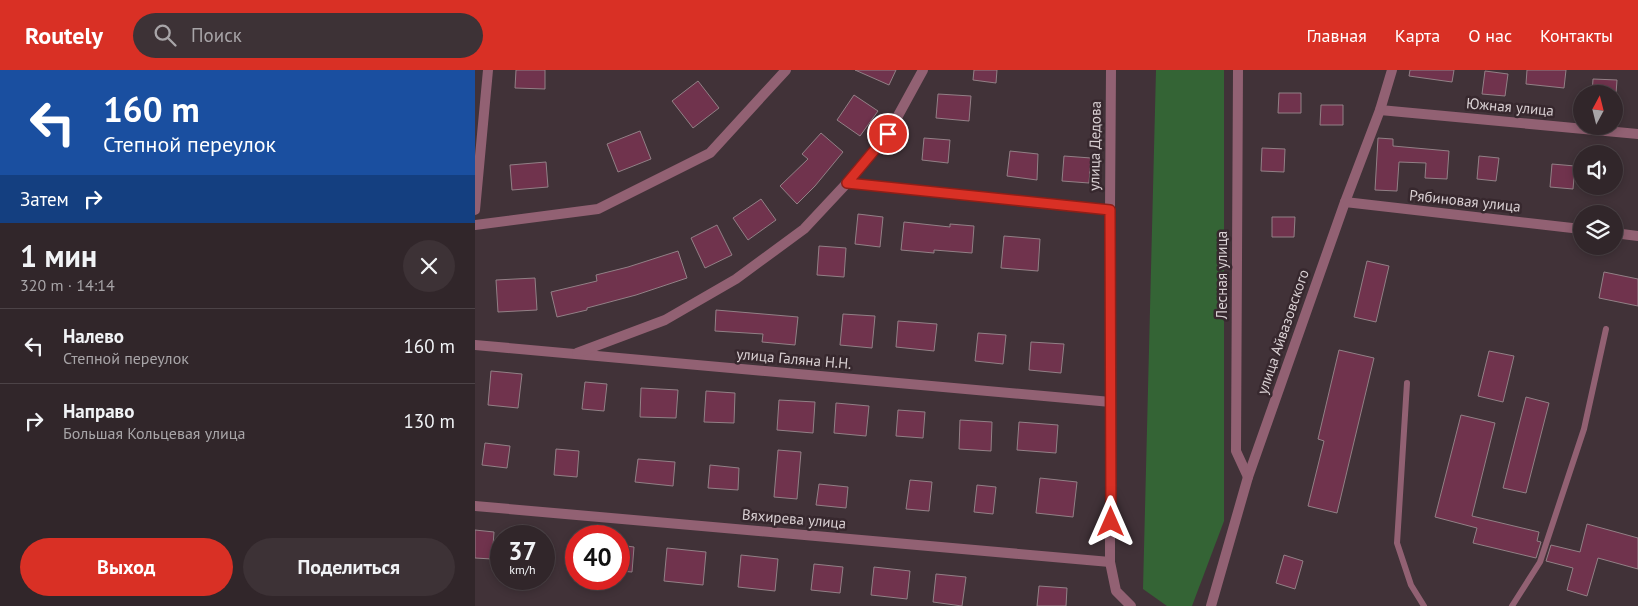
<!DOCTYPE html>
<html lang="ru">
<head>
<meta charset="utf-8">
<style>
	:root { --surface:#31262a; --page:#3d3236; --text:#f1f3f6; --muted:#a8a5a8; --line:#4c4347; --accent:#d93025 }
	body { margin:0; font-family:"PT Sans",sans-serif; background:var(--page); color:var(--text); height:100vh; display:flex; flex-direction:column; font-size:19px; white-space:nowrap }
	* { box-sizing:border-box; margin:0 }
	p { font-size:16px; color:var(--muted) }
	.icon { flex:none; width:28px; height:28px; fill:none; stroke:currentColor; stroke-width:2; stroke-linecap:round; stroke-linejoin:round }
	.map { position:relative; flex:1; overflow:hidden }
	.sheet { display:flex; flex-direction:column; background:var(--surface); width:475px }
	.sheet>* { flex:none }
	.guide { background:#1a4fa0; color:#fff; overflow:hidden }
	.needle { width:32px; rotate:7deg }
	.fabs { position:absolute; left:1098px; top:15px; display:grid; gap:10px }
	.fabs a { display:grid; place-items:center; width:50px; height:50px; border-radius:50%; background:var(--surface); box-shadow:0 2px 8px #0003,0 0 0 1px var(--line); font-size:25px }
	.speed { position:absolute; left:15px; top:455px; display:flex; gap:10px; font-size:25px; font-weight:700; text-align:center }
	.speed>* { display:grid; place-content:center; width:65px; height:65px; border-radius:50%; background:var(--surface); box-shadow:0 2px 8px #0003,0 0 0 1px var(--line); line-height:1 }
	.speed small { font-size:12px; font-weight:400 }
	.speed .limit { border:8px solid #d22; background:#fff; color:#111 }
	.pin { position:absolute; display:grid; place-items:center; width:42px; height:42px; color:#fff; margin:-21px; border:2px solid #fff; border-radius:50%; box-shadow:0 1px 5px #0007 }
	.me { position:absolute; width:55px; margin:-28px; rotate:0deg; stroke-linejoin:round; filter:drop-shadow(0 0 4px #0008) }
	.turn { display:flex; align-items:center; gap:18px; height:105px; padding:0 20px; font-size:22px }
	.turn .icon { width:65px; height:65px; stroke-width:2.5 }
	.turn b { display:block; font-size:35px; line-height:42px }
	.then { display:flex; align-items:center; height:48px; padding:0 20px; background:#0003; gap:10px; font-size:19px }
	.round { display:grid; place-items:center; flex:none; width:52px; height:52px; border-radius:26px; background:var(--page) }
	.head { display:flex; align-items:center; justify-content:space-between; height:85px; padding:0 20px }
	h1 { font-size:30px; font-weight:700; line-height:38px }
	.button { display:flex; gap:10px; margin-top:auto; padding:10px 20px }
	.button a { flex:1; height:58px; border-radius:30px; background:var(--accent); color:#fff; font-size:20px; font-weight:700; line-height:58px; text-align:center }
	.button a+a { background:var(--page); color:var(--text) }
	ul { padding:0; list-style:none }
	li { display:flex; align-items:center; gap:15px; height:75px; padding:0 20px; border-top:1px solid var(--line) }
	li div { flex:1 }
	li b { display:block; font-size:19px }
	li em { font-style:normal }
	header { display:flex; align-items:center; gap:30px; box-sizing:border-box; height:70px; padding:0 25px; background:var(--accent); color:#fff }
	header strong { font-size:24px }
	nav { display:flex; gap:28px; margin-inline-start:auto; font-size:18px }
	.search { width:350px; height:45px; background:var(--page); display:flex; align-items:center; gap:12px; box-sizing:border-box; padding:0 18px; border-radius:28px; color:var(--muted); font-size:19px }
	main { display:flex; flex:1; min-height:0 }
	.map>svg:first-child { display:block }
	.green { fill:#346435 }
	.building { fill:#70334d; stroke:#928086 }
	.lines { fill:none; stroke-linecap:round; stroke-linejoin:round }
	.service { stroke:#926173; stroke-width:6 }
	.minor { stroke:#926173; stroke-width:10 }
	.tertiary { stroke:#926173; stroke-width:10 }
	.route-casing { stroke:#8d1f18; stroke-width:12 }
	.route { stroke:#d93025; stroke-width:9 }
	.labels { text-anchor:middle; stroke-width:5; stroke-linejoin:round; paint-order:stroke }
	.street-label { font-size:15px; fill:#d9d0d3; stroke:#37282e }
</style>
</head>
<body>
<header>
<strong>Routely</strong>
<div class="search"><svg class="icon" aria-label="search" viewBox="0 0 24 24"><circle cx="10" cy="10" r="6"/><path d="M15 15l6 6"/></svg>Поиск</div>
<nav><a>Главная</a><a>Карта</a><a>О нас</a><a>Контакты</a></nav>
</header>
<main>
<section class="sheet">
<div class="guide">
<div class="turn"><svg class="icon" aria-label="left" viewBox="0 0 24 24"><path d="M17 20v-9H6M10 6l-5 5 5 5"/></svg><div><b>160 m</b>Степной переулок</div></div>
<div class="then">Затем<svg class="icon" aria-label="right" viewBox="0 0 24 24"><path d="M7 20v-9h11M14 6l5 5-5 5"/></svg></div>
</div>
<div class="head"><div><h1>1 мин</h1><p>320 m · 14:14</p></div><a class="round"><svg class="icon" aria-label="close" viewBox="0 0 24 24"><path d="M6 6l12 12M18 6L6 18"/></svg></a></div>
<ul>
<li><svg class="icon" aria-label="left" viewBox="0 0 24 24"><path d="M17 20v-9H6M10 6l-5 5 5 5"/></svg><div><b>Налево</b><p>Степной переулок</p></div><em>160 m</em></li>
<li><svg class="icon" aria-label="right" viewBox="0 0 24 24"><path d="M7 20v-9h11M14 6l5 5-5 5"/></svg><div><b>Направо</b><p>Большая Кольцевая улица</p></div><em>130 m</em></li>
</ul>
<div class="button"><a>Выход</a><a>Поделиться</a></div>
</section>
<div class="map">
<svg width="1163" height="536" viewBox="0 0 1163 536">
	<rect width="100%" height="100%" fill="#413238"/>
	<!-- green -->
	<path class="green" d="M681,0H749V451L717,536H692L668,519Z"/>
	<!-- building -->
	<g class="building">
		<path d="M41,0H70V19L40,18Z"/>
		<path d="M380,0H421L414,15Z"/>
		<path d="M499,0H522L521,13L498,10Z"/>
		<path d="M935,0H979L977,12L934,6Z"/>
		<path d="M1052,0H1091L1089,18L1051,14Z"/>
		<path d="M1010,1L1033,4L1030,26L1007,24Z"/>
		<path d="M1118,9L1142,10L1141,24H1117Z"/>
		<path d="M223,11L244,38L218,58L197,31Z"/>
		<path d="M804,23H826V43H803Z"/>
		<path d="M463,24L496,26L494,51L461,48Z"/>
		<path d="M379,25L403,41L385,66L362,50Z"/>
		<path d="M846,35H868V55H845Z"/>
		<path d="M165,61L176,89L143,102L132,74Z"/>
		<path d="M346,63L368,82L340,116L322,134L305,116L333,89L327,84Z"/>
		<path d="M449,68L475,70L473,93L447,90Z"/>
		<path d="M903,68L918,69V76L974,81L972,109L950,108L951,93L924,92L922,121L900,120Z"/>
		<path d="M787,78L810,79L809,102L786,101Z"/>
		<path d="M535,81L563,84L562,110L532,106Z"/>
		<path d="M589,86L616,88L614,113L587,111Z"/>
		<path d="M1004,86L1024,88L1021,111L1002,109Z"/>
		<path d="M71,92L73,117L37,120L35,95Z"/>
		<path d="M1077,94L1100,96L1098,119L1075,117Z"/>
		<path d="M286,129L301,150L273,170L258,148Z"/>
		<path d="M383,144L408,147L405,177L380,174Z"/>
		<path d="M797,147H820L819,167H797Z"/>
		<path d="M429,152L475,157V154L499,156L497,183L459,180V183L426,180Z"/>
		<path d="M242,155L257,185L230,198L216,168Z"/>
		<path d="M529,166L565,169L563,201L526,198Z"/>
		<path d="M344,176L371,178L369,207L342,205Z"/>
		<path d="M203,181L212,208L161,225L112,238V240L82,247L76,222L122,211L121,205L153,197Z"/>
		<path d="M892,191L914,196L901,252L879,247Z"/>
		<path d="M1129,202L1163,209V236L1124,228Z"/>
		<path d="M60,208L62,240L23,242L21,210Z"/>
		<path d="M241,240L323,247L320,275L287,272L288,264L240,261Z"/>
		<path d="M368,244L400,246L397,278L365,275Z"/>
		<path d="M423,251L462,254L459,281L421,277Z"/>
		<path d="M503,263L531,265L528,294L500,291Z"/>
		<path d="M556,272L589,274L586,303L554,300Z"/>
		<path d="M864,280L899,288L862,443L833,436L849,371L843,369Z"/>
		<path d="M1014,281L1039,286L1028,332L1003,326Z"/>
		<path d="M16,301L47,304L43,338L13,335Z"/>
		<path d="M110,312L132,314L129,341L107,339Z"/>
		<path d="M166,318L203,320L201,348L165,347Z"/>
		<path d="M231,321L260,323L259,353L229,352Z"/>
		<path d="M1051,327L1074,333L1051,423L1028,418Z"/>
		<path d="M304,330L340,332L338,363L302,360Z"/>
		<path d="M361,333L394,336L391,366L359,363Z"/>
		<path d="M423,340L450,342L448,368L421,366Z"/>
		<path d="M986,345L1020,353L997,446L1064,462L1062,471L1066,472L1061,488L998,473L1002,458L960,447Z"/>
		<path d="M485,350L517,352L516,381L484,379Z"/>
		<path d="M544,352L583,355L581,383L542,380Z"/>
		<path d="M10,373L35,376L32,398L7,395Z"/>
		<path d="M81,379L104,381L102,407L79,405Z"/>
		<path d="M303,380L326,382L322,429L299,427Z"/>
		<path d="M163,389L200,392L198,416L160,412Z"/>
		<path d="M235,395L264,398L263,420L233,418Z"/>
		<path d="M565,408L602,412L598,447L561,443Z"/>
		<path d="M435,410L457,412L454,441L431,439Z"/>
		<path d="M344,414L373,417L371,438L341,435Z"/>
		<path d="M502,415L521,417L518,444L499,442Z"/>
		<path d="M1112,454L1163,468V499L1123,488L1112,526L1092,520L1098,498L1071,491L1076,475L1105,482Z"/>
		<path d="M0,460L19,462L17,489L0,488Z"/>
		<path d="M144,475L159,477L157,502L144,501Z"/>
		<path d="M192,478L231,482L228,515L189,511Z"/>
		<path d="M266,485L303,489L300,521L263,517Z"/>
		<path d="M809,485L828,491L820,519L801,513Z"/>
		<path d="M339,494L368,497L365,523L336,520Z"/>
		<path d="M399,497L435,501L432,529L396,525Z"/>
		<path d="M461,504L491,507L487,536L458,532Z"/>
		<path d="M564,516L592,518L591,536H562Z"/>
	</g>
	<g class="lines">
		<!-- service -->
		<g class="service">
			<path d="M932,313L922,473L936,515L949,536"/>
			<path d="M1037,536L1065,492L1109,359L1131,259"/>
		</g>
		<!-- minor -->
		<g class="minor">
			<path d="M763,0L761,381L773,407"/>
			<path d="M372,113L635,140"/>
			<path d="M870,132L1106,159"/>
			<path d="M0,140L13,0"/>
			<path d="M0,155L123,139L235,83L311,0"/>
			<path d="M1139,163L1163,166"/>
			<path d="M0,275L636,332"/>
			<path d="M102,283L190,250L261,209L329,159L372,113L413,64L448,0"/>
			<path d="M0,436L635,492"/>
		</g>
		<!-- tertiary -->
		<g class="tertiary">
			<path d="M636,0L635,140V492L641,521L656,536"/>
			<path d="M905,40L1163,64"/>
			<path d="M736,536L773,407L870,132L905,40L917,0"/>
		</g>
	</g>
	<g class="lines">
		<!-- route casing -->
		<g class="route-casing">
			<path id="route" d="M413,64L372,113L635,140L636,452"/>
		</g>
		<!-- route -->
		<use href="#route" class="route"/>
	</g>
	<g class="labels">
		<!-- street labels -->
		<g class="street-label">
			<text transform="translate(1035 37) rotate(5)" y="5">Южная улица</text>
			<text transform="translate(620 76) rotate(-89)" y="5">улица Дедова</text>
			<text transform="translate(990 131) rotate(6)" y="5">Рябиновая улица</text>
			<text transform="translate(747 205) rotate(-90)" y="5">Лесная улица</text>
			<text transform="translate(808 262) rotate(-71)" y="5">улица Айвазовского</text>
			<text transform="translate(319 289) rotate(5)" y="5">улица Галяна Н.Н.</text>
			<text transform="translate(319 449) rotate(5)" y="5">Вяхирева улица</text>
		</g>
	</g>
</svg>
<div class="fabs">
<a><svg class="needle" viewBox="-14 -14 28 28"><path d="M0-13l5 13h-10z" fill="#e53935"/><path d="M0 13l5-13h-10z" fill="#a8a5a8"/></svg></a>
<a><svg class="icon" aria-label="sound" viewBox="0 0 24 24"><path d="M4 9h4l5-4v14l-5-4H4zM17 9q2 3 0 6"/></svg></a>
<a><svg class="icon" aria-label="layers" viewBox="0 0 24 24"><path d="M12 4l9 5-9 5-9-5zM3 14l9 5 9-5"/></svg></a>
</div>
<div class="speed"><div>37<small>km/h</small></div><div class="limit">40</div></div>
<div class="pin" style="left:413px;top:64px;background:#d93025"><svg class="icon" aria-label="arrive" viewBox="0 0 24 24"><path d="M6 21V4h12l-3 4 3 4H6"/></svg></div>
<svg class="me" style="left:636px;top:452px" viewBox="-20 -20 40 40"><path d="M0-17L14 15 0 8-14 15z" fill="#d93025" stroke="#fff" stroke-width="4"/></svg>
</div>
</main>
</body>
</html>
